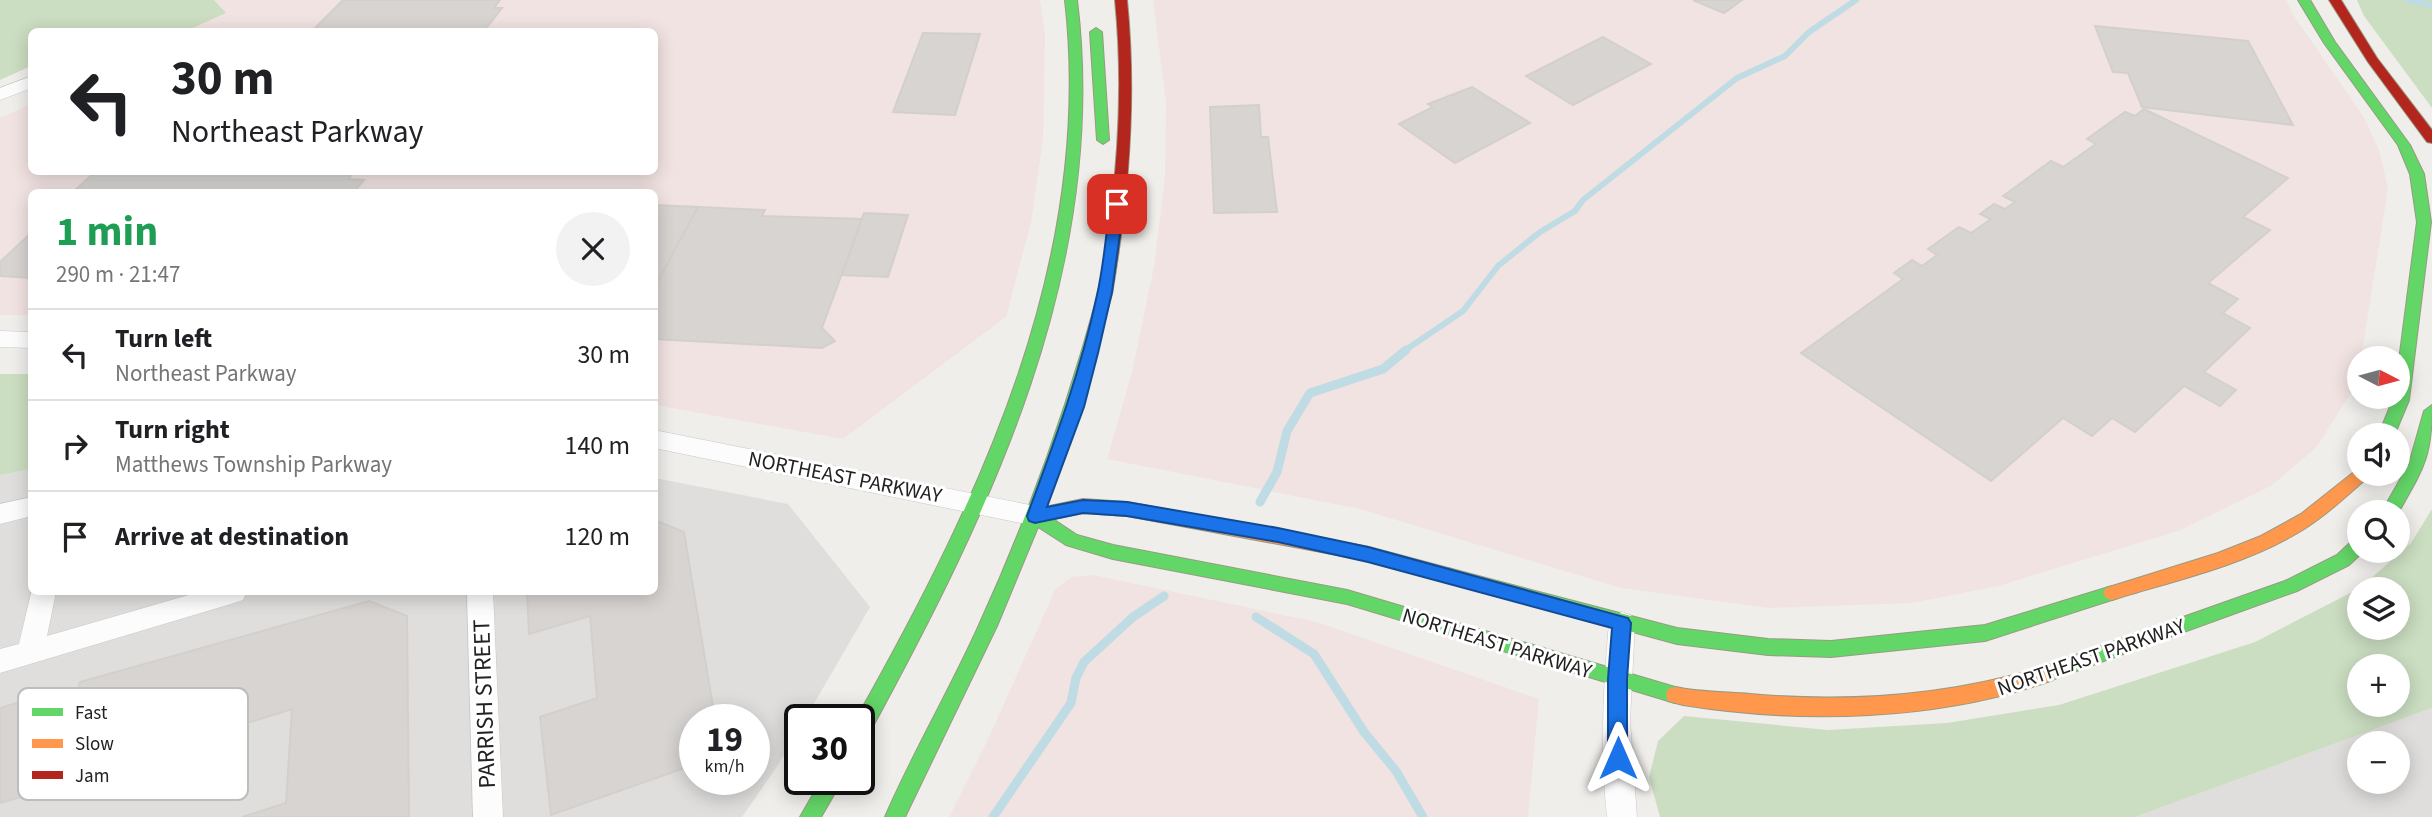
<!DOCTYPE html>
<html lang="en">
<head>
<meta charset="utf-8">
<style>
	:root { --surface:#fff; --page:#f2f2f2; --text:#202124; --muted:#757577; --line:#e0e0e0 }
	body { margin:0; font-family:"Source Sans 3",sans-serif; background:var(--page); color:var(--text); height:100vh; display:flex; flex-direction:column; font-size:26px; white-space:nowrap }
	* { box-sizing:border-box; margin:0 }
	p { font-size:23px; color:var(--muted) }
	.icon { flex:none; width:38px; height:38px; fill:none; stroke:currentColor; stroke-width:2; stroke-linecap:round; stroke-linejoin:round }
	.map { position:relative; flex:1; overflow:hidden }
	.side { position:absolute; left:28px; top:189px; width:630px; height:406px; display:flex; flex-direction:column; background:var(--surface); border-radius:10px; box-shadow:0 4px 18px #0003 }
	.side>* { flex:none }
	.banner { position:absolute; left:28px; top:28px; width:630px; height:147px; border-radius:10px; box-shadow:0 4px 18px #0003; background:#fff; color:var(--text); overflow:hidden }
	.needle { width:46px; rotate:96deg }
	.buttons { position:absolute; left:2347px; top:346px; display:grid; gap:14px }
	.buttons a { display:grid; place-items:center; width:63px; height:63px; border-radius:50%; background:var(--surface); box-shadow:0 4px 18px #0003; font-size:35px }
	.speed { position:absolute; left:679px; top:704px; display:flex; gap:14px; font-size:35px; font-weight:700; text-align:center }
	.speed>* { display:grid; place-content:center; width:91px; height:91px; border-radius:50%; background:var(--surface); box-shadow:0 4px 18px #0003; line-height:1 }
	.speed small { font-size:18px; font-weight:400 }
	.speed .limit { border:4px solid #111; border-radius:10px; background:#fff; color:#111 }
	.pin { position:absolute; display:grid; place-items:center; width:60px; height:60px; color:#fff; margin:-30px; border-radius:14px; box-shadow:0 4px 10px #0006 }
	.me { position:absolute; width:77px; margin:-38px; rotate:0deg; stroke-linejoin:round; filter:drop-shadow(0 0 5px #0008) }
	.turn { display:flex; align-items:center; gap:24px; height:147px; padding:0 28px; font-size:32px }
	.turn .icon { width:91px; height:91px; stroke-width:2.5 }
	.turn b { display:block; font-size:49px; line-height:60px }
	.round { display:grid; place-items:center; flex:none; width:74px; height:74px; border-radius:37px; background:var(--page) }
	.head { display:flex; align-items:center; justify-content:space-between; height:119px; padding:0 28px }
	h1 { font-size:42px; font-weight:700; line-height:52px; color:#1e9e55 }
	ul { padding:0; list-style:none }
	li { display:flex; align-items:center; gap:21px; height:91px; padding:0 28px; border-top:2px solid var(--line) }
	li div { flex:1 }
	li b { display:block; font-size:26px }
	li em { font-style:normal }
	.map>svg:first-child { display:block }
	.residential { fill:#dfdedc; fill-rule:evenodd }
	.commercial { fill:#f1e3e1 }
	.forest { fill:#cbdec1; fill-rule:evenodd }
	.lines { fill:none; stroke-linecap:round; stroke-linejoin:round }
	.stream-far1 { stroke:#bfdbe3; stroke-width:6 }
	.stream { stroke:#bfdbe3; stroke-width:9 }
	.building { fill:#d7d4d2; stroke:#d3d0cc; stroke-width:2 }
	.street-casing { stroke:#c9c8c7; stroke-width:1 }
	.fast-casing { stroke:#999a82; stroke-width:2 }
	.slow-casing { stroke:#999a82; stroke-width:2 }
	.jam-casing { stroke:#999a82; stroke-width:2 }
	.street { fill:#fdfcfc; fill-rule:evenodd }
	.fast { fill:#63d668; fill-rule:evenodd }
	.slow { fill:#ff974d; fill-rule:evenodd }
	.jam { fill:#b3261e; fill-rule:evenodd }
	.route { fill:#1a73e8; stroke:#114b97; stroke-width:2 }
	.labels { text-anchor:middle; stroke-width:6; stroke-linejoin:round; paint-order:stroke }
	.street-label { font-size:21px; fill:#222; stroke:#fff }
	.near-street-label { font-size:24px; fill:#222; stroke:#fff }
	.key { fill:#fff; stroke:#bdbdbd; stroke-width:2 }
	.key-label { font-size:19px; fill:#222 }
</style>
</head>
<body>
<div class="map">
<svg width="2432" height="817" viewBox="0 0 2432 817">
	<rect width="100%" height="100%" fill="#f0eeeb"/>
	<!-- residential -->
	<g class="residential">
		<path d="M31,469L32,592H654L655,478L788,504L870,607L805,719H800V728L778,765L742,817H0V475ZM695,719H754V779H695Z"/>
		<path d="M2432,708V817H2135ZM2359,744H2398V782H2359Z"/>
	</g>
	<!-- commercial -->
	<g class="commercial">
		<path d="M214,0H1040L1045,34L1043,139L1031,222L1006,317L843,439L655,405L654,192H32L31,315H0V118L31,104L32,172H654V32L186,31L225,13Z"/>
		<path d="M1153,0H2286L2292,13L2363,116L2380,152L2388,189L2357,383L2316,448L2271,486L2178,531L1998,586L1912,603L1769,608L1621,588L1360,509L1107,459L1132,372L1154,267L1165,178L1166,101Z"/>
		<path d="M1093,575L1317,622L1539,699L1528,817H949L990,735L1055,590L1071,577Z"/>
	</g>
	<!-- forest -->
	<g class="forest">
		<path d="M0,0H214L226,13L186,31L32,32L31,66L0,80Z"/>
		<path d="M2357,0H2432V108L2364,16Z"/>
		<path d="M0,374H32L31,469L0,475Z"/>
		<path d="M2432,509V708L2135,817H1660L1649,777L1658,741L1684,716L1828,730L1947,723L2059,705L2255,642L2360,588L2411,543ZM2359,590H2398V628H2359ZM2359,667H2398V705H2359Z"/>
	</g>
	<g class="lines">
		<!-- stream-far1 -->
		<g class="stream-far1">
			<path d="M2407,0L2432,5"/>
			<path d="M1404,351L1463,311L1498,266L1540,232L1575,211L1583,200L1737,78L1785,56L1809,32L1856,0"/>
		</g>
		<!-- stream -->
		<g class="stream">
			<path d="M1260,502L1277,472L1287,431L1310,393L1383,369L1406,350"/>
			<path d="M1256,617L1314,654L1364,732L1396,771L1423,817"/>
			<path d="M993,817L1071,703L1076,678L1084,662L1133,617L1164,596"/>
		</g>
	</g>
	<!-- building -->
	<g class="building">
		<path d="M343,0H500L494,8H502L483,32H311Z"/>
		<path d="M1693,0H1742L1724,13Z"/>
		<path d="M2095,26L2248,41L2293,125L2142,107L2128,73L2113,72Z"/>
		<path d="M923,33L980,34L955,115L893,112Z"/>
		<path d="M1603,37L1651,64L1573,105L1526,76Z"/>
		<path d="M1472,87L1530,123L1455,163L1399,124L1433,107L1428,104Z"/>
		<path d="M1259,105L1261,137H1268L1277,212L1214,213L1210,107Z"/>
		<path d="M2144,109L2288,178L2243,217L2270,230L2208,283L2238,299L2223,313L2250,328L2204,372L2236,390L2220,406L2184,386L2135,432L2112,418L2092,436L2063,418L1991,481L1801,353L1903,279L1894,273L1912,260L1922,266L1937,255L1928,249L1959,227L1971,233L1991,219L1980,214L1994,204L2005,209L2015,202L2003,196L2051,161L2063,167L2096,144L2087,139L2125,112L2135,116Z"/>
		<path d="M95,172H354L348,179L364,180L354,192H73Z"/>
		<path d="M654,205L698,207L658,281H654Z"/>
		<path d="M698,207L765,210L762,216L862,219L822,328L835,341L822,348L654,339V289Z"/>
		<path d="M864,213L908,215L888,277L842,275Z"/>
		<path d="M32,232V278L0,276V262Z"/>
		<path d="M654,520L684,532L715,719H695V755L685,768L551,815L540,717L597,698L590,616L529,634L527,592H654Z"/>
		<path d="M369,601L407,616L409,817H242L286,803L292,709L58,782L80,682Z"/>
		<path d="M59,690L41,791L0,803V708Z"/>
	</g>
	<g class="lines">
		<!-- street casing -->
		<g class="street-casing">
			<g id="street">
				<path d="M32,76V88L0,100V88Z"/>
				<path d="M0,331L32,332V348L0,347Z"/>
				<path d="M654,430L1035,506L1044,509L1047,516L1044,523L1035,526L654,448Z"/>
				<path d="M32,497V516L0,524V504Z"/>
				<path d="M32,589L56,592L47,636L199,592H247L243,600L234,603L0,673V649L19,644Z"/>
				<path d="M467,592H493L503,817H473Z"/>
				<path d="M1622,612L1631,615L1635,623L1630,720L1637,817H1607C1600,752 1603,688 1609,623L1613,615Z"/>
			</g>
		</g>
		<!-- fast casing -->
		<g class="fast-casing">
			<g id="fast">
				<path d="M1065,0H1077C1110,267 990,512 866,739L859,742V719H856C980,499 1095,260 1065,0Z"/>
				<path d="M2298,0H2310L2335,42L2410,145L2424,174L2431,222L2409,400L2394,436H2378L2394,397H2398V368L2417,222L2410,174L2398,145L2324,43Z"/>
				<path d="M1096,28L1102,32L1109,140L1103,144L1097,140L1090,32Z"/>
				<path d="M1105,289L1112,294L1073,431L1044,513L1077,535L1113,545L1347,590L1675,687L1682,689L1684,695L1682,701L1675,703L1347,604L1113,559L1066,545L1038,527L997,626L905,817H885C913,752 950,690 979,625C1028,518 1067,408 1098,294Z"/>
				<path d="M2432,405C2432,458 2423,469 2398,513H2381L2409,464L2424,411Z"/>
				<path d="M2359,538V551H2364L2349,565L2297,591L2046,682L2039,680L2037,674L2039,668L2285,581L2337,555L2353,540Z"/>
				<path d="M1448,568L1677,628L1768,639L1831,641L1985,625L2112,586L2118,588L2121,593L2118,598L1985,641L1831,657L1768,655L1677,644L1448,582L1442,580L1439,575L1442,570Z"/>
				<path d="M822,779H843L821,817H800Z"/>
			</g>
		</g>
		<!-- slow casing -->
		<g class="slow-casing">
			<g id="slow">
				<path d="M2359,468V474H2368L2366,479C2343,499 2321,520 2294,535C2238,567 2173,581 2112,600L2106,598L2103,593L2106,588L2218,553L2261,536L2301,514Z"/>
				<path d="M1083,499L1127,502L1369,547L1448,568L1454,570L1457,575L1454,580L1448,582L1369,561L1127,516L1083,513L1035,523L1029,521L1027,516L1029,511L1035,509Z"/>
				<path d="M2046,666L2053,668L2055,674L2053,680C1939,721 1801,724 1683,705L1668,701L1666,695L1668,689L1675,687C1699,692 1725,692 1750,694C1851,703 1948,696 2046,666Z"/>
			</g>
		</g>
		<!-- jam casing -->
		<g class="jam-casing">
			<g id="jam">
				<path d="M1115,0H1127C1137,99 1129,196 1112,294L1105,299L1098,294C1116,196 1125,100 1115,0Z"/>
				<path d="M2329,0H2341L2377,58L2432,130V143L2427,142L2368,62Z"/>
			</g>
		</g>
		<!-- street -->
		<use href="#street" class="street"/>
		<!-- fast -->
		<use href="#fast" class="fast"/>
		<!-- slow -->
		<use href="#slow" class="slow"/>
		<!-- jam -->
		<use href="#jam" class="jam"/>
	</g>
	<!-- route -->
	<path class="route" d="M1117,199L1124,204L1112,292L1098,353L1084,407L1047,507L1083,500L1127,502L1278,528L1368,547L1628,618L1631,623L1627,679V758L1624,764L1618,767L1611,764L1608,758V679L1612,628L1368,562L1278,542L1127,516L1083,513L1035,523L1029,521L1027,516C1054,443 1081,371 1097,295C1104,265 1106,234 1110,204Z"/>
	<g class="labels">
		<!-- street labels -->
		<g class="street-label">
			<text transform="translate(845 477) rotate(11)" y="7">NORTHEAST PARKWAY</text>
			<text transform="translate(1497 643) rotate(17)" y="7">NORTHEAST PARKWAY</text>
			<text transform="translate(2091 657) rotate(-19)" y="7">NORTHEAST PARKWAY</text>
		</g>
		<!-- near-street labels -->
		<g class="near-street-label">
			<text transform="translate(484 704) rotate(-92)" y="8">PARRISH STREET</text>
		</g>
	</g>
	<!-- legend -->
	<rect x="18" y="688" width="230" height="112" rx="10" class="key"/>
	<rect x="32" y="708" width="31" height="8" fill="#63d668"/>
	<rect x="32" y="739" width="31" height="9" fill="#ff974d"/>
	<rect x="32" y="771" width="31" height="8" fill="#b3261e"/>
	<g class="key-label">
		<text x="75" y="719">Fast</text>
		<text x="75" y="750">Slow</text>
		<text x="75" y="782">Jam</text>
	</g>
</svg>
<div class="buttons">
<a><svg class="needle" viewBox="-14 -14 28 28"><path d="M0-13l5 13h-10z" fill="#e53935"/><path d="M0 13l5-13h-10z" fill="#757577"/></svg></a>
<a><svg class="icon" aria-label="sound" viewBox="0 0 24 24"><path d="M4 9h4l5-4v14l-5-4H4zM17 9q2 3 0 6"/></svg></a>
<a><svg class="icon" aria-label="search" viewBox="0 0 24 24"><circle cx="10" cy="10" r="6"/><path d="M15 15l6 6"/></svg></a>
<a><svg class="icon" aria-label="layers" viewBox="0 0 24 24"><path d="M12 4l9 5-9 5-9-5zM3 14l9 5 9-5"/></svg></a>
<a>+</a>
<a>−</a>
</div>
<div class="speed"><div>19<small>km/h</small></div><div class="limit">30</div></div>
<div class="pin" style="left:1117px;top:204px;background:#d93025"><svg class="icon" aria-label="arrive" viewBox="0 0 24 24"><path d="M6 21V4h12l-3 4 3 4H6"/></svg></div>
<svg class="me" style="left:1618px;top:758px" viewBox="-20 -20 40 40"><path d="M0-17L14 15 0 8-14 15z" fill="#1a73e8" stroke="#fff" stroke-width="4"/></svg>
<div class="banner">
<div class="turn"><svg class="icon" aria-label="left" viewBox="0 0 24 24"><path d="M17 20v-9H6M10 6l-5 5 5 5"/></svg><div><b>30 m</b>Northeast Parkway</div></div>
</div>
<section class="side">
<div class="head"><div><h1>1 min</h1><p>290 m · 21:47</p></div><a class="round"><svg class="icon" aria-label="close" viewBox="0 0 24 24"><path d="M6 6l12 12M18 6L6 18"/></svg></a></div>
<ul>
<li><svg class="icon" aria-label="left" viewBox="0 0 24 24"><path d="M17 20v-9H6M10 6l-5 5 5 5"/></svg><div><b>Turn left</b><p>Northeast Parkway</p></div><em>30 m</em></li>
<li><svg class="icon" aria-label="right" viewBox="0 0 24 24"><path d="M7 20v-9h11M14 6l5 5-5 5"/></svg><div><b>Turn right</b><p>Matthews Township Parkway</p></div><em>140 m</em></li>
<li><svg class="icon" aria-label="arrive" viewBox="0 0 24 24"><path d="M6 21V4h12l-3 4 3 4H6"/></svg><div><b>Arrive at destination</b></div><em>120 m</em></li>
</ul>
</section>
</div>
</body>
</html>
